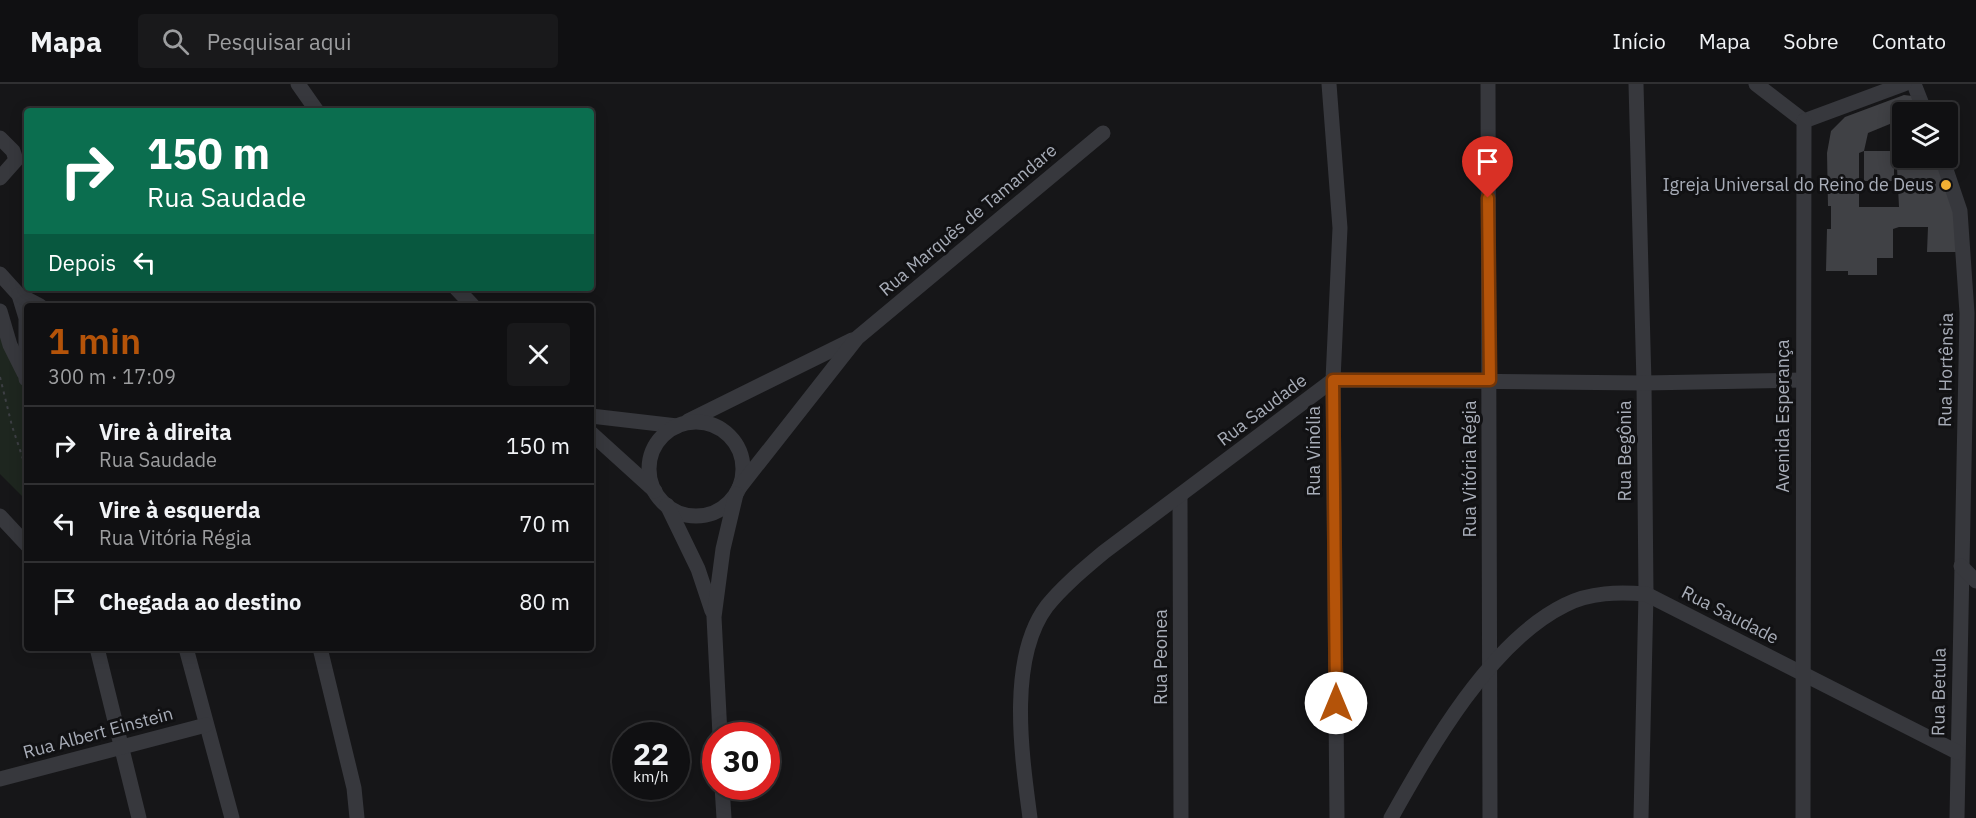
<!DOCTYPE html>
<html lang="pt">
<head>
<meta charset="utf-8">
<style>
	:root { --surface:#101012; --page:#19191b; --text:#f1f3f6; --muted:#9c9d9f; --line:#303032; --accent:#b45309 }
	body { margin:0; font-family:"IBM Plex Sans",sans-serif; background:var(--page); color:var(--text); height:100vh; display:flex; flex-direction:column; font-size:22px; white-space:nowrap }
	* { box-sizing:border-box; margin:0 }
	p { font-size:20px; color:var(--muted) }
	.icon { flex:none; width:33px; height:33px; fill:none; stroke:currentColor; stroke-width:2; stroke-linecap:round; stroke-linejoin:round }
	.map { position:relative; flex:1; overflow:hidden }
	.details { position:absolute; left:24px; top:219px; width:570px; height:348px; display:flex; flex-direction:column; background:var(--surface); border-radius:6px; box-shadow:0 3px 15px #0003,0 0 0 2px var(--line) }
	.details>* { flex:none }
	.hud { position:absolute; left:24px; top:24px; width:570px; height:183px; border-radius:6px; box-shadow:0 3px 15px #0003,0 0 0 2px var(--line); background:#0b6e4f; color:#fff; overflow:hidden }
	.controls { position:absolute; left:1892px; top:18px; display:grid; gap:12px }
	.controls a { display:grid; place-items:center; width:66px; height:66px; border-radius:6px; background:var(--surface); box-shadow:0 3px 15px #0003,0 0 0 2px var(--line); font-size:30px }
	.speed { position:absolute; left:612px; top:638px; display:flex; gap:12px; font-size:30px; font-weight:700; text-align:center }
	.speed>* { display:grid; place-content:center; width:78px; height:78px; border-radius:50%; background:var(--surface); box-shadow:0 3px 15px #0003,0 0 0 2px var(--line); line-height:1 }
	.speed small { font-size:15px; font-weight:400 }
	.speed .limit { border:9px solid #d22; background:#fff; color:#111 }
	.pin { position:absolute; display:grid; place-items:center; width:51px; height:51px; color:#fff; margin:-62px -26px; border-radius:50% 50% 50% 0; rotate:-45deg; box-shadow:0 0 6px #0007 }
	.pin .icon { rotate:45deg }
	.me { position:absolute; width:66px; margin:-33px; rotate:0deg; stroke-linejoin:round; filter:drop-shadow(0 0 4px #0008) }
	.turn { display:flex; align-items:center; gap:21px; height:126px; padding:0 24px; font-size:27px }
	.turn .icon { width:78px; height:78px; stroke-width:2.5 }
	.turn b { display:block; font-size:42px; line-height:51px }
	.then { display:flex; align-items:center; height:57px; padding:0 24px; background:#0003; gap:12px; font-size:22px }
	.round { display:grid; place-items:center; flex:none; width:63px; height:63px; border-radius:6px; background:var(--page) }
	.overview { display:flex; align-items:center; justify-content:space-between; height:102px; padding:0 24px }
	h1 { font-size:36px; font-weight:600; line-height:45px; color:var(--accent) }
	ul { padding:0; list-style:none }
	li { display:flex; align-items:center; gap:18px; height:78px; padding:0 24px; border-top:2px solid var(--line) }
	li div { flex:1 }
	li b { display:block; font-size:22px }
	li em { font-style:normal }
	header { display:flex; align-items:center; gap:36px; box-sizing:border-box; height:84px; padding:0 30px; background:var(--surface); border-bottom:2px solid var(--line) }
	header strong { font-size:28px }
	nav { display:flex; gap:33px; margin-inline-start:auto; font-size:21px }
	.search { width:420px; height:54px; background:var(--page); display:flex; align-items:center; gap:15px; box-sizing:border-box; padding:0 21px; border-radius:6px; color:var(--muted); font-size:22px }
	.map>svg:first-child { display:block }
	.green { fill:#1e261f }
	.building { fill:#404145 }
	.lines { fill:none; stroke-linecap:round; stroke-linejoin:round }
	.path { stroke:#3d3f44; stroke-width:2; stroke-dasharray:3 4.5; stroke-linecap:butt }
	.minor { stroke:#37383d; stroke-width:15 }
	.route-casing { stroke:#753606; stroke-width:15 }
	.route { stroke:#b45309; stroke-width:10 }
	.poi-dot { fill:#f2b134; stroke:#111113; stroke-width:2 }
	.labels { text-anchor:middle; stroke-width:6; stroke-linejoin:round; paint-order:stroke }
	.poi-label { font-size:18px; fill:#a8adb8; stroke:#111113; text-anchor:end }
	.street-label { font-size:18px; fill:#a8adb8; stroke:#111113 }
</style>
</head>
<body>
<header>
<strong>Mapa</strong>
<div class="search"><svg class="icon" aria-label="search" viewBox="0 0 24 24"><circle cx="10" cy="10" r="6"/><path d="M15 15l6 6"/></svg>Pesquisar aqui</div>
<nav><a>Início</a><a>Mapa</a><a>Sobre</a><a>Contato</a></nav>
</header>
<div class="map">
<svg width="1976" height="734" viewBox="0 0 1976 734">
	<rect width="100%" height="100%" fill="#161618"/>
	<!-- green -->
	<path class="green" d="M0,224L11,253L27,315V417L0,390Z"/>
	<!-- building -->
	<g class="building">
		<path d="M1904,11L1912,12L1923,28H1902V35L1868,49L1864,67L1859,69V123H1899L1895,44L1902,43V74H1936L1952,118L1958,168H1927L1928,143H1899L1893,145V174H1877V191H1848V187H1826L1827,145H1831V122H1828L1827,69L1831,47L1845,33Z"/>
		<rect x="1864" y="67" width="30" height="30"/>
	</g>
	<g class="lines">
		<!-- path -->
		<path class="path" d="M0,293L12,342L27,387"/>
		<!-- minor -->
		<g class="minor">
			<path d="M298,0L317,27"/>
			<path d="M1329,0L1340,144L1333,296L1337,734"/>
			<path d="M1488,0L1490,734"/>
			<path d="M1636,0L1644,299L1646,510L1641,734"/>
			<path d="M1756,0L1804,37"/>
			<path d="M1914,0L1925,28"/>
			<path d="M1804,37L1904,0"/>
			<path d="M0,54L13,67L16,76L0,94"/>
			<path d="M1942,74L1960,127L1967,229L1957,734"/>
			<path d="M0,190L19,211L26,234V295"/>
			<path d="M456,204L473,222"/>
			<path d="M19,211L40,222"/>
			<path d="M0,227L10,261L24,289"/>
			<path d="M591,332L677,342"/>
			<path d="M688,337L852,256"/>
			<circle cx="696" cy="385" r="47"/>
			<path d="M591,349L655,407"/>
			<path d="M739,404L857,254L1103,49"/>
			<path d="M1180,413L1181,734"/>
			<path d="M667,421L698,485L712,527"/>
			<path d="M0,432L27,461"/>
			<path d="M1961,482L1976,497"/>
			<path d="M97,564L139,734"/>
			<path d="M186,564L232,734"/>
			<path d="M320,564L354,704L357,734"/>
			<path d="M720,651L714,533L723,465L736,410"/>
			<path d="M0,695L206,641"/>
			<path d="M722,702L724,734"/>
			<path d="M1030,734C1022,673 1007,575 1047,522C1063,502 1084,485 1104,468L1333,296L1644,299L1802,296"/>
			<path d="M1391,734C1431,663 1490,558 1565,521C1590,508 1619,508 1646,510L1957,668"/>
			<path d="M1803,734L1804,37"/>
		</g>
	</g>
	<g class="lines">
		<!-- route casing -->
		<g class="route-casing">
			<path id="route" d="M1336,619L1333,296H1490L1488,114"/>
		</g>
		<!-- route -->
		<use href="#route" class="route"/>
	</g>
	<!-- markers -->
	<circle class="poi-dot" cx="1946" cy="101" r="6"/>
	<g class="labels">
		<!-- poi labels -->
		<g class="poi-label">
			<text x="1934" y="107">Igreja Universal do Reino de Deus</text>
		</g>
		<!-- street labels -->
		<g class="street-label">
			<text transform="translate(968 136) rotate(-40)" y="6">Rua Marquês de Tamandare</text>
			<text transform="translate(1946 286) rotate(-89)" y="6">Rua Hortênsia</text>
			<text transform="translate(1262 326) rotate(-37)" y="6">Rua Saudade</text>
			<text transform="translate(1783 332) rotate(-90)" y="6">Avenida Esperança</text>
			<text transform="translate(1314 367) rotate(-90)" y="6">Rua Vinólia</text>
			<text transform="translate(1625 367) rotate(-90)" y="6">Rua Begônia</text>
			<text transform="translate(1470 385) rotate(-90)" y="6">Rua Vitória Régia</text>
			<text transform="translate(1730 531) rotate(27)" y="6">Rua Saudade</text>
			<text transform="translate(1161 573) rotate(-90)" y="6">Rua Peonea</text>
			<text transform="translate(1939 608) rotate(-89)" y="6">Rua Betula</text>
			<text transform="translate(98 649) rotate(-15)" y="6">Rua Albert Einstein</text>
		</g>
	</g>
</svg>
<div class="controls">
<a><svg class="icon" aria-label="layers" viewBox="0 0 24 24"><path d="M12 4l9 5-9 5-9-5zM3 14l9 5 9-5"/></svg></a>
</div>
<div class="speed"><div>22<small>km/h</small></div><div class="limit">30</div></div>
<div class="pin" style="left:1488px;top:114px;background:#d93025"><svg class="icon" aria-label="arrive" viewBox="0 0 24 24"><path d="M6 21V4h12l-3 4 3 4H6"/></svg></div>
<svg class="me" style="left:1336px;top:619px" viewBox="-20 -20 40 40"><circle r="19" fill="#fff"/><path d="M0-13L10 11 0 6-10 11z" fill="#b45309"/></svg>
<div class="hud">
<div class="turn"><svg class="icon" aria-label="right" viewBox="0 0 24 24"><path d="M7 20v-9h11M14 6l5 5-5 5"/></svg><div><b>150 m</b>Rua Saudade</div></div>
<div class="then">Depois<svg class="icon" aria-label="left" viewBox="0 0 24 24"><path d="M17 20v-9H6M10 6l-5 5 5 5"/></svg></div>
</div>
<section class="details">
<div class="overview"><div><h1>1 min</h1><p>300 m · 17:09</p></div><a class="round"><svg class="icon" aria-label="close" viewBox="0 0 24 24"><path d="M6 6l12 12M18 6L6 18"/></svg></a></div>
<ul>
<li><svg class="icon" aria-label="right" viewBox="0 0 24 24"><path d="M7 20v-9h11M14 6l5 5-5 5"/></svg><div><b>Vire à direita</b><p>Rua Saudade</p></div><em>150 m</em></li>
<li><svg class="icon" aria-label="left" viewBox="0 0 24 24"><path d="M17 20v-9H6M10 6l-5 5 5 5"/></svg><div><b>Vire à esquerda</b><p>Rua Vitória Régia</p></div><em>70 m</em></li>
<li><svg class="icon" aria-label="arrive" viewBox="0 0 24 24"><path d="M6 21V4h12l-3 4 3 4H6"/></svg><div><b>Chegada ao destino</b></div><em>80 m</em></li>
</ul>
</section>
</div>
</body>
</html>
